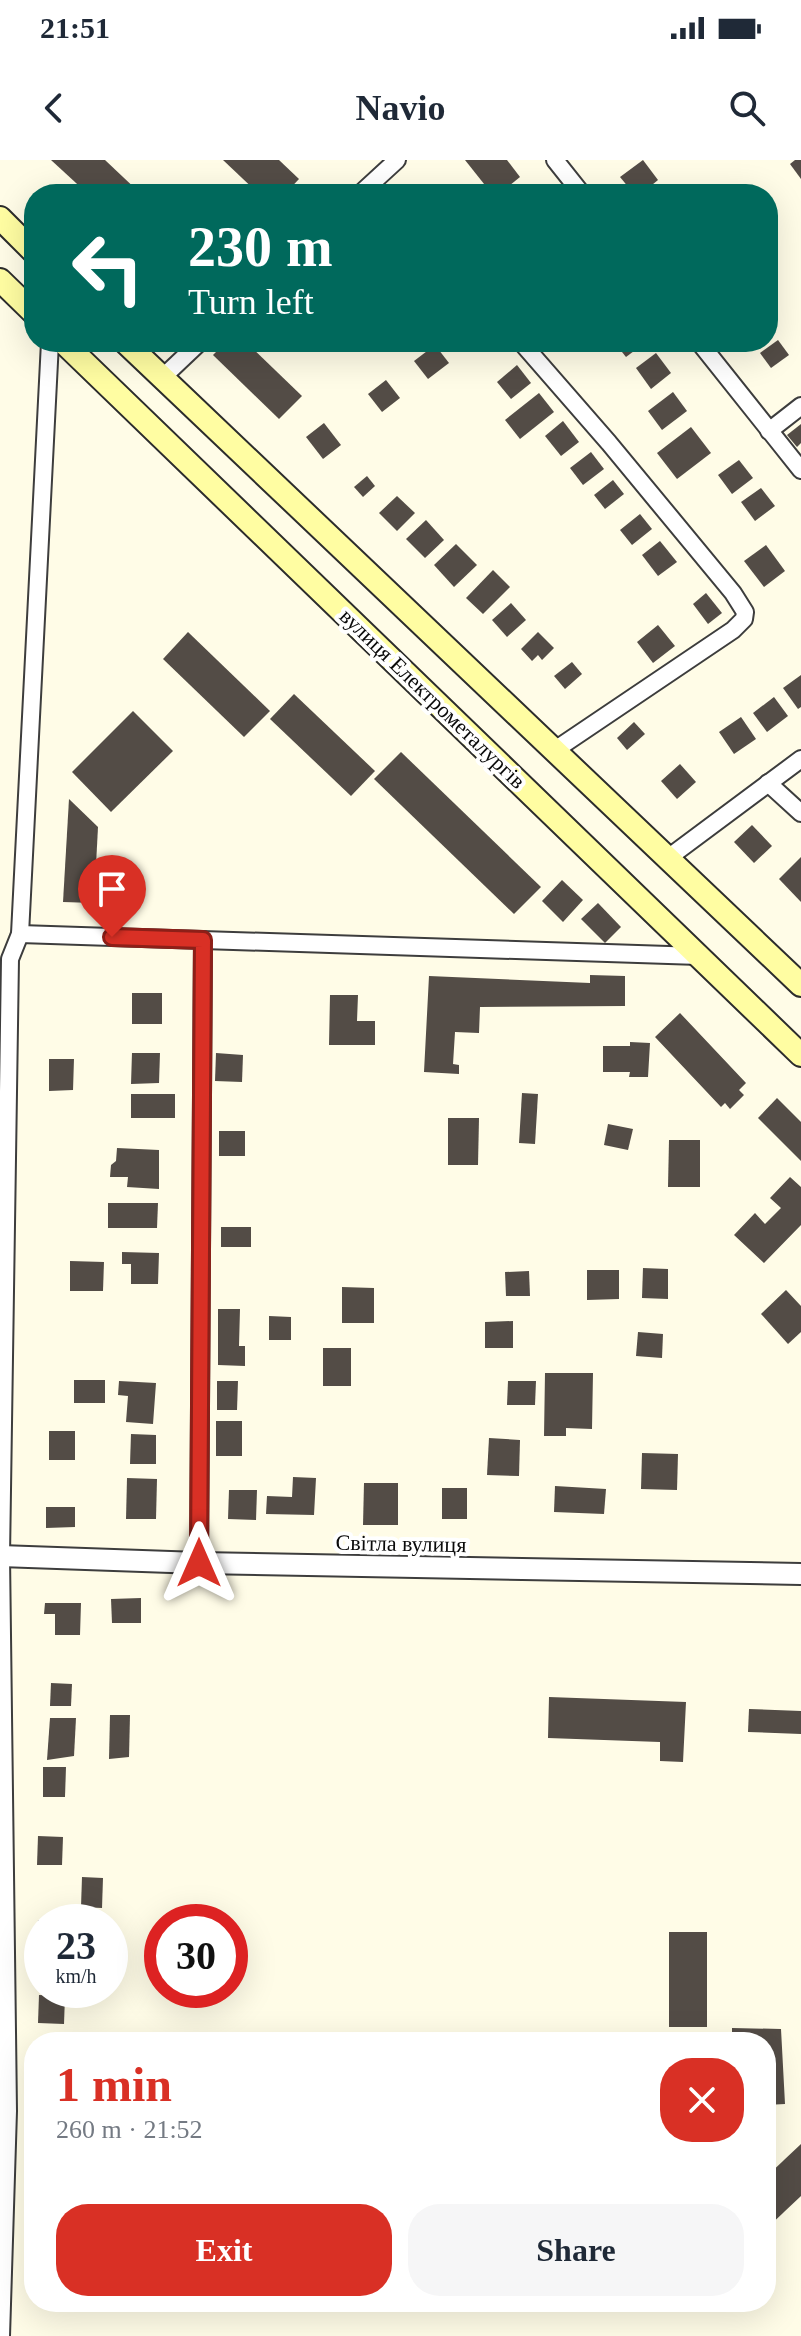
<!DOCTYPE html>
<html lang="en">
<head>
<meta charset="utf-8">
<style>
	:root { --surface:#fff; --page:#f6f6f7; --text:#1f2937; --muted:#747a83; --accent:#d93025 }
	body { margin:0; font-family:"Times New Roman",serif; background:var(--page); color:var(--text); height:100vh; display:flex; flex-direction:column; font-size:30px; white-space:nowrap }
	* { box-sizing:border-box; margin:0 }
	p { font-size:26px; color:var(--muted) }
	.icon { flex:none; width:44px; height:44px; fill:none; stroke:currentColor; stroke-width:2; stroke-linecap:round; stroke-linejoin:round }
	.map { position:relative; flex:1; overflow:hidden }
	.sheet { position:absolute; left:24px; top:1872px; width:752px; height:280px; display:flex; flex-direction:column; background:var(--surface); border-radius:32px; box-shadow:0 8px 32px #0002 }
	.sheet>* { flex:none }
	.hud { position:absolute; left:24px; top:24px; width:754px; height:168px; border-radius:32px; box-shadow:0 8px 32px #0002; background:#00695c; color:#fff; overflow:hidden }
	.speed { position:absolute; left:24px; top:1744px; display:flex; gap:16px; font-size:40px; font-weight:700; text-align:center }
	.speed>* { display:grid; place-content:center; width:104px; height:104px; border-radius:50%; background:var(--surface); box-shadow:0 8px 32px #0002; line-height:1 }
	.speed small { font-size:20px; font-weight:400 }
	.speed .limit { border:12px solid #d22; background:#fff; color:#111 }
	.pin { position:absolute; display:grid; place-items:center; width:68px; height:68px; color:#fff; margin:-82px -34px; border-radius:50% 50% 50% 0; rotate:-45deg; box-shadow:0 0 8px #0007 }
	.pin .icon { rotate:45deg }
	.me { position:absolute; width:88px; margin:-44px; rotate:0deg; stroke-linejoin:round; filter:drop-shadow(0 0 6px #0008) }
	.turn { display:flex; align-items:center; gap:28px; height:168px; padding:0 32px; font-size:36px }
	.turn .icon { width:104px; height:104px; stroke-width:2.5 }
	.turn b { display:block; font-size:56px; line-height:68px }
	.round { display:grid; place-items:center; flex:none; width:84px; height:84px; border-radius:32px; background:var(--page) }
	.overview { display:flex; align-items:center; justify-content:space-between; height:136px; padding:0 32px }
	h1 { font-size:48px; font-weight:800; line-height:60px; color:var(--accent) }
	.cta { display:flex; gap:16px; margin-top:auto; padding:16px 32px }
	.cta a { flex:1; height:92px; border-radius:32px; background:var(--accent); color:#fff; font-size:32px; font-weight:800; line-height:92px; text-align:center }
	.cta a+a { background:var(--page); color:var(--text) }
	.status { display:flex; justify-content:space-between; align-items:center; height:56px; padding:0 40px; background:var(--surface); direction:ltr }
	.status svg { height:22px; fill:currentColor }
	header { display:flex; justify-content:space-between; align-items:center; height:104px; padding:0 32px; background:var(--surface); font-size:36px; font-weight:800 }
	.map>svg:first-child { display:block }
	.building { fill:#534c46 }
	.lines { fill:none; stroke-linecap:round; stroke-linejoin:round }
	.minor-casing { stroke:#3d3d3d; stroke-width:20 }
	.tertiary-casing { stroke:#3d3d3d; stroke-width:24 }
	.secondary-casing { stroke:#2c2c2c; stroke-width:26 }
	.minor { stroke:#fff; stroke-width:16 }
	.tertiary { stroke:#fff; stroke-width:20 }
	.secondary { stroke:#fffda2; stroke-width:22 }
	.route-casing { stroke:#8d1f18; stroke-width:20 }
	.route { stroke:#d93025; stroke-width:14 }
	.labels { text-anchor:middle; stroke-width:8; stroke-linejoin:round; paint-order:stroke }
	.street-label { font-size:22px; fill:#0a0a0a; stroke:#fff }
</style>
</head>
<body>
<div class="status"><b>21:51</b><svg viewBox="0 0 49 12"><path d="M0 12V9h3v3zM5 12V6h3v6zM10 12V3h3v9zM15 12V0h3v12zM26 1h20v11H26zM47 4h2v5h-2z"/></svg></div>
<header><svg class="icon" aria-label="back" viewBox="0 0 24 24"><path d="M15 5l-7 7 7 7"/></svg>Navio<svg class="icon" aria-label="search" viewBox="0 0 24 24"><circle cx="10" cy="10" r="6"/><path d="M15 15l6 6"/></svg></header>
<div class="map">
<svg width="801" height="2176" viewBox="0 0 801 2176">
	<rect width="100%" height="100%" fill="#fffce7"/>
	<!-- building -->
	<g class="building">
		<path d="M51,0H105L141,34H88Z"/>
		<path d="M223,0H279L299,19L285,34H259Z"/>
		<path d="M465,0H507L520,17L499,34H492Z"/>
		<path d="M643,0L658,20L641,34H634L620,17Z"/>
		<path d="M795,0H801V19L790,4Z"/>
		<path d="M778,180L789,195L771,208L760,193Z"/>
		<path d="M226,182H246L302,236L279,259L213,195Z"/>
		<path d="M614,182H646L626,197Z"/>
		<path d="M435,185L449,203L428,219L414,201Z"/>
		<path d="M656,193L671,213L651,229L636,208Z"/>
		<path d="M517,205L531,223L511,239L497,222Z"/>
		<path d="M386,220L400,238L382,252L368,234Z"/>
		<path d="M673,232L687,251L662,270L648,251Z"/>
		<path d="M539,233L554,252L520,279L505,260Z"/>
		<path d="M563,261L579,282L561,296L545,276Z"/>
		<path d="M324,263L341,285L323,299L306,277Z"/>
		<path d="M801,264V283L797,287L787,275Z"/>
		<path d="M691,267L711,293L677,319L657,293Z"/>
		<path d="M591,292L604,309L583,325L570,308Z"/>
		<path d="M739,300L753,318L732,334L718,315Z"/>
		<path d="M367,316L375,326L363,337L354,327Z"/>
		<path d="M613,320L624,334L605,349L594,335Z"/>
		<path d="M761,328L775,346L755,361L741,342Z"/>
		<path d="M397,336L415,353L397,371L379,353Z"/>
		<path d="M640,354L652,369L632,385L620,370Z"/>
		<path d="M426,360L444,380L425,398L406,379Z"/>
		<path d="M660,381L677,402L658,416L642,395Z"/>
		<path d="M456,384L477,405L454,427L434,405Z"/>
		<path d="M766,385L785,411L764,427L744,401Z"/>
		<path d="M493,410L510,427L483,454L466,438Z"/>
		<path d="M706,433L722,453L708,464L693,444Z"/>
		<path d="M511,443L526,460L507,477L492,460Z"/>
		<path d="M658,465L675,486L653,503L637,482Z"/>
		<path d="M188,472L270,551L244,577L163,499Z"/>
		<path d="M538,472L554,488L542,500L538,495L532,501L521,489Z"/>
		<path d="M572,502L582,514L565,529L554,516Z"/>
		<path d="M801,515V547L798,549L783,528Z"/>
		<path d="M294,534L375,611L351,636L270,559Z"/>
		<path d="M774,537L788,556L767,572L753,553Z"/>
		<path d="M133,551L173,591L111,652L72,612Z"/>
		<path d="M741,557L756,579L734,594L719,572Z"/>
		<path d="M634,562L645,574L627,590L617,578Z"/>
		<path d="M401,592L541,727L514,754L374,619Z"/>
		<path d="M680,604L696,622L677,639L661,621Z"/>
		<path d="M69,639L98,667L94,743L63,742Z"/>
		<path d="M752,665L772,686L754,703L734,682Z"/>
		<path d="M801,697V742L779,719Z"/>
		<path d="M562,720L583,740L563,762L542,741Z"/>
		<path d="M598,743L621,767L605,783L581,759Z"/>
		<path d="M590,815L625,816V846L480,847L479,873L455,872L453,904L459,905V914L424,912L429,816L590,823Z"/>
		<rect x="132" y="833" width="30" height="31"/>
		<path d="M330,835H358L357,861H375V885H329Z"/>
		<path d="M680,853L746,923L739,930L744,935L730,949L725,943L721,947L655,877Z"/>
		<path d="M630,882L650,883L648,917H629L630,912H603V886H630Z"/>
		<path d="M132,893H160L159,923L131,924Z"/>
		<path d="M216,893L243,895L242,922L215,921Z"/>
		<path d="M49,899H74L73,930L49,931Z"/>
		<path d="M522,933L538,934L535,984L519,983Z"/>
		<rect x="131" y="934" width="44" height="24"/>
		<path d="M777,938L801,962V1001L758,958Z"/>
		<path d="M448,958H479L478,1005H448Z"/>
		<path d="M608,964L633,969L628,990L604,985Z"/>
		<rect x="219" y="971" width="26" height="25"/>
		<path d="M669,980H700V1027H668Z"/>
		<path d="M117,988L159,990V1029L127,1027L128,1017H110L111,1005L116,1001Z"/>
		<path d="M790,1017L801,1027V1065L764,1103L734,1075L755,1053L765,1064L781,1048L770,1038Z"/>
		<path d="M108,1043H158L157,1068H108Z"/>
		<rect x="221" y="1067" width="30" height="20"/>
		<path d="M122,1092L159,1093L158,1124H131V1104H122Z"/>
		<path d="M70,1101L104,1102L103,1131H70Z"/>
		<path d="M643,1108L668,1109V1139L642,1138Z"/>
		<path d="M587,1110H619V1139L587,1140Z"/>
		<path d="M529,1111L530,1136H506L505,1112Z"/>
		<path d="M342,1127L374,1128V1163H342Z"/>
		<path d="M786,1130L801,1146V1172L788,1184L761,1154Z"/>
		<path d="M218,1149H240L239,1186H245V1206L218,1205Z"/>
		<path d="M269,1156L291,1157V1180H269Z"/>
		<path d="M513,1161V1188H485V1162Z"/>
		<path d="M638,1172L663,1174L662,1198L636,1196Z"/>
		<rect x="323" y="1188" width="28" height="38"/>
		<path d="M545,1213H593L592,1269L566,1268V1276H544Z"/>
		<rect x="74" y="1220" width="31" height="23"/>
		<path d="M119,1221L156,1223L153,1264L126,1262L128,1236L118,1235Z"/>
		<path d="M217,1221H238L237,1250H217Z"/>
		<path d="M508,1221H536L535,1245H507Z"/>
		<rect x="216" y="1261" width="26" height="35"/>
		<rect x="49" y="1271" width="26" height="29"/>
		<path d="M131,1274L156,1275V1304H130Z"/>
		<path d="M489,1278L520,1280L519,1316L487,1315Z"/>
		<path d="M642,1293L678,1294L677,1330L641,1329Z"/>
		<path d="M293,1317L316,1318L314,1355L266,1354L267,1336L292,1337Z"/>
		<path d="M127,1318L157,1319L156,1359H126Z"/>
		<path d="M364,1323H398V1365H363Z"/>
		<path d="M555,1326L606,1329L604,1354L554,1352Z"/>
		<rect x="442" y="1328" width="25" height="31"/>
		<path d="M229,1330H257L256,1360L228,1359Z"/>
		<path d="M46,1347H75V1367L46,1368Z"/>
		<path d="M141,1438V1463H112L111,1439Z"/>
		<path d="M45,1443H81L80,1475H55V1454H44Z"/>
		<path d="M51,1523L72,1524L71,1546H50Z"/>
		<path d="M549,1537L686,1542L683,1602L660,1601V1582L548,1578Z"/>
		<path d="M749,1549L801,1551V1574L748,1572Z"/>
		<path d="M110,1555H130L129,1597L109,1599Z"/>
		<path d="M50,1558H76L74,1596L47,1600Z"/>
		<path d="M43,1607H66L65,1637H43Z"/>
		<path d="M38,1676L63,1677L62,1705H37Z"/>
		<path d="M82,1717L103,1718L102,1748L81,1747Z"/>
		<path d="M38,1760L42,1761V1786H37Z"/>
		<rect x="669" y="1772" width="38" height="95"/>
		<path d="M39,1835L65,1836L64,1864L38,1863Z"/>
		<path d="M732,1868L781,1869L785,1944L766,1945V1882H732Z"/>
		<path d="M801,1984V2036L766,2069V2017Z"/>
	</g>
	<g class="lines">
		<!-- minor casing -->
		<g class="minor-casing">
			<g id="minor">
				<path d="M555,0L582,34"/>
				<path d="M360,34L397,0"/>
				<path d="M521,182L609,283L733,433L745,452L744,459L733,470L555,590"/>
				<path d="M699,182L801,310"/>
				<path d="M162,218L200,182"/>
				<path d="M769,271L801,246"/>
				<path d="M768,623L801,653"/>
				<path d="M668,698L801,599"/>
				<path d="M20,774L699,796"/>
				<path d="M199,1403L203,780"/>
				<path d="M1,2176L8,1951L1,1396L10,799L20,774L50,182"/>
			</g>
		</g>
		<!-- tertiary casing -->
		<g class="tertiary-casing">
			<path id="tertiary" d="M0,1396L199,1403L801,1414"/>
		</g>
		<!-- secondary casing -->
		<g class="secondary-casing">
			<g id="secondary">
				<path d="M0,58L34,92"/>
				<path d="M0,120L34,153"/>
				<path d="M63,182L801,895"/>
				<path d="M125,182L801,825"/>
			</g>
		</g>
		<!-- minor -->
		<use href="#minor" class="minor"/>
		<!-- tertiary -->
		<use href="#tertiary" class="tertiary"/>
		<!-- secondary -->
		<use href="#secondary" class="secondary"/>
	</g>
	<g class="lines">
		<!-- route casing -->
		<g class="route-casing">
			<path id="route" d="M112,777L203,780L199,1403"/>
		</g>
		<!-- route -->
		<use href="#route" class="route"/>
	</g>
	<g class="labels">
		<!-- street labels -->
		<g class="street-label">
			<text transform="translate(433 538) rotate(44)" y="8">вулиця Електрометалургів</text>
			<text transform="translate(401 1383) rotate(1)" y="8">Світла вулиця</text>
		</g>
	</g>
</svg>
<div class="speed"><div>23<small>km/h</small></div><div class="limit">30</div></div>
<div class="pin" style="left:112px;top:777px;background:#d93025"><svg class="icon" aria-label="arrive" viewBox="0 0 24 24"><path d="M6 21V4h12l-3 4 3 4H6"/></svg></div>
<svg class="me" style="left:199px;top:1403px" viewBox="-20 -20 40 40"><path d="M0-17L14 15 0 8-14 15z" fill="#d93025" stroke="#fff" stroke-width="4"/></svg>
<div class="hud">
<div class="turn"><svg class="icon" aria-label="left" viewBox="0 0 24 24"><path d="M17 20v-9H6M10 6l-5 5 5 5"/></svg><div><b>230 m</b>Turn left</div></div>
</div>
<section class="sheet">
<div class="overview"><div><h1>1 min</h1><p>260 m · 21:52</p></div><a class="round" style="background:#d93025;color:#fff"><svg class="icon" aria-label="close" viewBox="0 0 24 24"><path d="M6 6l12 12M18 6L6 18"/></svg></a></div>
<div class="cta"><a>Exit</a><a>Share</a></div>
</section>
</div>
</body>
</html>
